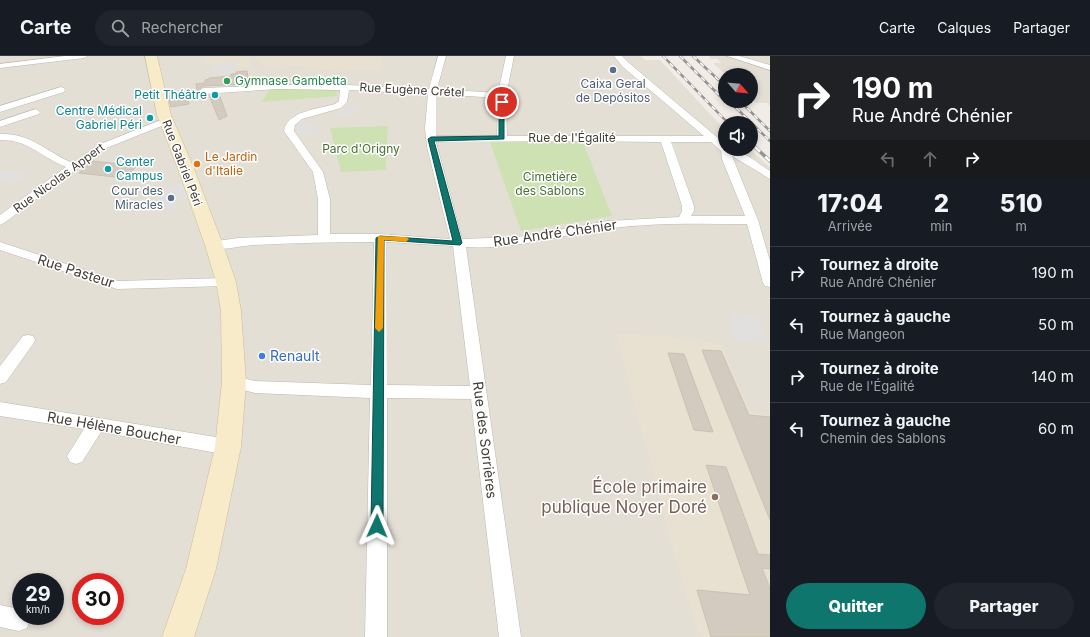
<!DOCTYPE html>
<html lang="fr">
<head>
<meta charset="utf-8">
<style>
	:root { --surface:#171b24; --page:#20242c; --text:#f1f3f6; --muted:#9ea1a6; --line:#363941; --accent:#0f766e }
	body { margin:0; font-family:Inter,sans-serif; background:var(--page); color:var(--text); height:100vh; display:flex; flex-direction:column; font-size:15px; white-space:nowrap }
	* { box-sizing:border-box; margin:0 }
	p { font-size:13px; color:var(--muted) }
	.icon { flex:none; width:22px; height:22px; fill:none; stroke:currentColor; stroke-width:2; stroke-linecap:round; stroke-linejoin:round }
	.map { position:relative; flex:1; overflow:hidden }
	.sheet { display:flex; flex-direction:column; background:var(--surface); width:320px }
	.sheet>* { flex:none }
	.top-card { background:#202124; color:#fff; overflow:hidden }
	.needle { width:26px; rotate:117deg }
	.tools { position:absolute; left:718px; top:12px; display:grid; gap:8px }
	.tools a { display:grid; place-items:center; width:40px; height:40px; border-radius:50%; background:var(--surface); box-shadow:0 2px 6px #0003; font-size:20px }
	.speed { position:absolute; left:12px; top:517px; display:flex; gap:8px; font-size:20px; font-weight:700; text-align:center }
	.speed>* { display:grid; place-content:center; width:52px; height:52px; border-radius:50%; background:var(--surface); box-shadow:0 2px 6px #0003; line-height:1 }
	.speed small { font-size:10px; font-weight:400 }
	.speed .limit { border:6px solid #d22; background:#fff; color:#111 }
	.pin { position:absolute; display:grid; place-items:center; width:34px; height:34px; color:#fff; margin:-17px; border:2px solid #fff; border-radius:50%; box-shadow:0 1px 4px #0007 }
	.me { position:absolute; width:44px; margin:-22px; rotate:1deg; stroke-linejoin:round; filter:drop-shadow(0 0 3px #0008) }
	.turn { display:flex; align-items:center; gap:14px; height:84px; padding:0 16px; font-size:18px }
	.turn .icon { width:52px; height:52px; stroke-width:2.5 }
	.turn b { display:block; font-size:28px; line-height:34px }
	.lanes { display:flex; align-items:center; height:38px; padding:0 16px; background:#0003; justify-content:center; gap:20px; direction:ltr }
	.lanes .off { opacity:.35 }
	.eta { display:flex; justify-content:space-evenly; align-items:center; height:68px; text-align:center }
	.eta b { font-size:24px; font-weight:800; line-height:28px }
	.cta { display:flex; gap:8px; margin-top:auto; padding:8px 16px }
	.cta a { flex:1; height:46px; border-radius:24px; background:var(--accent); color:#fff; font-size:16px; font-weight:800; line-height:46px; text-align:center }
	.cta a+a { background:var(--page); color:var(--text) }
	ul { padding:0; list-style:none }
	li { display:flex; align-items:center; gap:12px; height:52px; padding:0 16px; border-top:1px solid var(--line) }
	li div { flex:1 }
	li b { display:block; font-size:15px }
	li em { font-style:normal }
	header { display:flex; align-items:center; gap:24px; box-sizing:border-box; height:56px; padding:0 20px; background:var(--surface); border-bottom:1px solid var(--line) }
	header strong { font-size:19px }
	nav { display:flex; gap:22px; margin-inline-start:auto; font-size:14px }
	.search { width:280px; height:36px; background:var(--page); display:flex; align-items:center; gap:10px; box-sizing:border-box; padding:0 14px; border-radius:22px; color:var(--muted); font-size:15px }
	main { display:flex; flex:1; min-height:0 }
	.map>svg:first-child { display:block }
	.residential { fill:#e4dfd5; fill-rule:evenodd }
	.education { fill:#e8e1d1 }
	.green { fill:#cee1b3 }
	.parking { fill:#e2e0de }
	.building { fill:#d4cbc0; stroke:#cbc0b1 }
	.lines { fill:none; stroke-linecap:round; stroke-linejoin:round }
	.street-casing { stroke:#beb7ad; stroke-width:1 }
	.secondary-casing { stroke:#cbbd9a; stroke-width:1 }
	.street { fill:#fff; fill-rule:evenodd }
	.secondary { fill:#f8ebc9; fill-rule:evenodd }
	.rail-far1-casing { stroke:#949494; stroke-width:2.5 }
	.rail-casing { stroke:#949494; stroke-width:3.5 }
	.rail-far1 { stroke:#fff; stroke-width:1.5; stroke-dasharray:5; stroke-linecap:butt }
	.rail { stroke:#fff; stroke-width:2.5; stroke-dasharray:7; stroke-linecap:butt }
	.route { fill:#0f766e; stroke:#0a4d48 }
	.slow { fill:#f59e0b }
	.service-dot { fill:#5c6f8a; stroke:#fff; stroke-width:1.5 }
	.leisure-dot { fill:#2e9e5b; stroke:#fff; stroke-width:1.5 }
	.culture-dot { fill:#0f9aa8; stroke:#fff; stroke-width:1.5 }
	.food-dot { fill:#e8710a; stroke:#fff; stroke-width:1.5 }
	.shop-dot { fill:#3f7fe0; stroke:#fff; stroke-width:1.5 }
	.education-dot { fill:#8d6e63; stroke:#fff; stroke-width:1.5 }
	.labels { text-anchor:middle; stroke-width:3; stroke-linejoin:round; paint-order:stroke }
	.far-leisure-label { font-size:12px; fill:#27864d; stroke:#fff; text-anchor:start }
	.far-service-label { font-size:12px; fill:#4e5e75; stroke:#fff }
	.far-street-label { font-size:12px; fill:#433d36; stroke:#fff }
	.far-culture-label { font-size:12px; fill:#0d838f; stroke:#fff; text-anchor:end }
	.far-park-label { font-size:12px; fill:#496d30; stroke:#fff }
	.far-food-label { font-size:12px; fill:#c56008; stroke:#fff; text-anchor:start }
	.street-label { font-size:14px; fill:#433d36; stroke:#fff }
	.shop-label { font-size:14px; fill:#366cbe; stroke:#fff; text-anchor:start }
	.near-education-label { font-size:17px; fill:#785e54; stroke:#fff; text-anchor:end }
</style>
</head>
<body>
<header>
<strong>Carte</strong>
<div class="search"><svg class="icon" aria-label="search" viewBox="0 0 24 24"><circle cx="10" cy="10" r="6"/><path d="M15 15l6 6"/></svg>Rechercher</div>
<nav><a>Carte</a><a>Calques</a><a>Partager</a></nav>
</header>
<main>
<div class="map">
<svg width="770" height="581" viewBox="0 0 770 581">
	<rect width="100%" height="100%" fill="#f1ede6"/>
	<!-- residential -->
	<g class="residential">
		<path d="M0,0H641L645,4H660L725,74V93H749L770,111V581H0ZM21,526H55V560H21ZM81,526H115V560H81Z"/>
		<path d="M709,0H770V51L768,47H756L751,42V19H726L713,7H721L717,3H711Z"/>
	</g>
	<!-- education -->
	<g class="education">
		<path d="M204,0H249L251,11L237,13L236,5L204,8Z"/>
		<path d="M255,0H383L380,14L331,15L298,10L266,12L262,10L261,3H256Z"/>
		<path d="M616,278L664,280L721,288L751,357L770,359V581H700L681,522Z"/>
	</g>
	<!-- green -->
	<g class="green">
		<path d="M271,31H337V40L262,46Z"/>
		<path d="M388,70L386,114L341,116L330,72Z"/>
		<path d="M490,86H583L612,160L521,175Z"/>
	</g>
	<!-- parking -->
	<g class="parking">
		<path d="M234,6L235,17L213,19L212,8Z"/>
		<path d="M353,47L363,51L343,63L334,58Z"/>
		<path d="M302,64L313,72L317,71L320,77L302,81L295,72Z"/>
		<path d="M11,114L26,120L11,128L0,123V119Z"/>
		<path d="M184,128L189,141L176,144L177,152L155,154L159,143L157,133Z"/>
		<path d="M731,256L760,262L766,287L732,284Z"/>
	</g>
	<!-- building -->
	<g class="building">
		<path d="M247,15L249,28L203,30L198,35L202,39H206L198,40L196,28L205,27V24L209,23V22L231,20V18H236V16Z"/>
		<path d="M188,38L189,48L171,51L168,40Z"/>
		<path d="M219,38L227,60L219,64L209,39Z"/>
		<path d="M93,105L137,110L124,122L79,117Z"/>
		<path d="M702,294L721,295L749,359L770,361V464Z"/>
		<path d="M668,297L684,298L713,376L694,374Z"/>
		<path d="M706,409L726,411L758,498L770,499V513L762,512L770,532V581H711L697,534L750,539Z"/>
	</g>
	<g class="lines">
		<!-- street casing -->
		<g class="street-casing">
			<g id="street">
				<path d="M65,0H88L84,2L0,12V8Z"/>
				<path d="M438,0H446L437,33L498,37L506,0H514L506,40L507,80H704L623,11L614,0H622L629,7L725,88V93C742,93 756,106 770,115V123L732,100L758,164L770,205V231L765,230L763,227L747,168C701,168 653,166 607,173C560,179 513,194 466,191L521,581H499L471,343L387,342V581H365L370,342L255,337L228,330L226,326L228,322L234,320L255,325L371,329L374,186C333,186 293,187 253,189C240,190 221,195 210,192L208,189L210,186L238,182L318,179V143L313,116L284,75C287,55 318,53 335,48L339,45L340,34L278,33L203,38L199,35L203,32L278,29H342L345,28L348,29L429,33ZM349,34L428,38L425,72L427,91L450,183L380,178H330V143L323,116L294,75L295,69L302,63L341,52L347,46ZM436,38L498,42L497,80H436ZM565,85L661,86L682,150V155L679,161L608,165L518,181L462,183L436,86ZM671,86H711L721,95L722,103L745,160H691L694,155V150ZM386,186L453,190L470,330L387,329Z"/>
				<path d="M727,0H739L770,9V14Z"/>
				<path d="M61,31L64,32L65,34L64,36L0,56V50Z"/>
				<path d="M36,53L40,56L39,58L0,71V65Z"/>
				<path d="M166,62L171,65L169,67L104,93L4,167L0,169V159L66,111C42,102 28,83 0,84V78C32,77 46,96 73,107L98,89Z"/>
				<path d="M0,186L118,225L226,222L231,223L233,226L231,229L226,230L117,233L0,194Z"/>
				<path d="M28,279L33,280L35,284L33,288L6,326L0,328V310L23,280Z"/>
				<path d="M0,346L228,383L234,386L237,391L234,396L228,399L101,376L82,406L76,408L70,406L67,400L84,373L0,360Z"/>
				<path d="M0,549L19,553L21,554V560H28L30,564L27,572L19,575L0,571Z"/>
			</g>
		</g>
		<!-- secondary casing -->
		<g class="secondary-casing">
			<path id="secondary" d="M145,0H157L171,59L193,110L223,189L236,226L241,255L246,326L241,391L216,513L194,581H162L186,513L215,391L222,326L221,255L216,226L205,189L177,110L157,59Z"/>
		</g>
		<!-- street -->
		<use href="#street" class="street"/>
		<!-- secondary -->
		<use href="#secondary" class="secondary"/>
		<!-- rail-far1 casing -->
		<g class="rail-far1-casing">
			<g id="rail-far1">
				<path d="M663,0L728,67"/>
				<path d="M680,0L725,45"/>
				<path d="M693,0L725,30"/>
				<path d="M729,45L770,85"/>
				<path d="M740,45L770,75"/>
				<path d="M751,88L756,92"/>
			</g>
		</g>
		<!-- rail casing -->
		<g class="rail-casing">
			<path id="rail" d="M755,91L770,105"/>
		</g>
		<!-- rail-far1 -->
		<use href="#rail-far1" class="rail-far1"/>
		<!-- rail -->
		<use href="#rail" class="rail"/>
	</g>
	<!-- route -->
	<path class="route" d="M502,44L504,46V83L434,85L462,187L460,189L384,184L383,470L381,474L377,476L373,474L371,470L376,182L380,180L453,185L428,83L431,81L499,80V46Z"/>
	<!-- slow -->
	<path class="slow" d="M378,180L406,181L409,183L406,186L384,184L383,272L379,276L375,272Z"/>
	<!-- markers -->
	<g class="service-dot">
		<circle cx="613" cy="14" r="4"/>
		<circle cx="171" cy="142" r="4"/>
	</g>
	<circle class="leisure-dot" cx="227" cy="25" r="4"/>
	<g class="culture-dot">
		<circle cx="215" cy="39" r="4"/>
		<circle cx="150" cy="62" r="4"/>
		<circle cx="108" cy="113" r="4"/>
	</g>
	<circle class="food-dot" cx="197" cy="108" r="4"/>
	<circle class="shop-dot" cx="262" cy="300" r="4"/>
	<circle class="education-dot" cx="715" cy="441" r="4"/>
	<g class="labels">
		<!-- far-leisure labels -->
		<g class="far-leisure-label">
			<text x="235" y="29">Gymnase Gambetta</text>
		</g>
		<!-- far-service labels -->
		<g class="far-service-label">
			<text x="613" y="32">Caixa Geral<tspan x="613" dy="14">de Depósitos</tspan></text>
			<text x="163" y="139" text-anchor="end">Cour des<tspan x="163" dy="14">Miracles</tspan></text>
		</g>
		<!-- far-street labels -->
		<g class="far-street-label">
			<text transform="translate(412 34) rotate(3)" y="4">Rue Eugène Crétel</text>
			<text x="572" y="86">Rue de l'Égalité</text>
			<text transform="translate(182 107) rotate(69)" y="4">Rue Gabriel Péri</text>
			<text transform="translate(59 122) rotate(-36)" y="4">Rue Nicolas Appert</text>
		</g>
		<!-- far-culture labels -->
		<g class="far-culture-label">
			<text x="207" y="43">Petit Théâtre</text>
			<text x="142" y="59">Centre Médical<tspan x="142" dy="14">Gabriel Péri</tspan></text>
			<text x="116" y="110" text-anchor="start">Center<tspan x="116" dy="14">Campus</tspan></text>
		</g>
		<!-- far-park labels -->
		<g class="far-park-label">
			<text x="361" y="97">Parc d'Origny</text>
			<text x="550" y="125">Cimetière<tspan x="550" dy="14">des Sablons</tspan></text>
		</g>
		<!-- far-food labels -->
		<g class="far-food-label">
			<text x="205" y="105">Le Jardin<tspan x="205" dy="14">d'Italie</tspan></text>
		</g>
		<!-- street labels -->
		<g class="street-label">
			<text transform="translate(555 177) rotate(-8)" y="5">Rue André Chénier</text>
			<text transform="translate(76 215) rotate(18)" y="5">Rue Pasteur</text>
			<text transform="translate(114 372) rotate(10)" y="5">Rue Hélène Boucher</text>
			<text transform="translate(485 384) rotate(83)" y="5">Rue des Sorrières</text>
		</g>
		<!-- shop labels -->
		<g class="shop-label">
			<text x="270" y="305">Renault</text>
		</g>
		<!-- near-education labels -->
		<g class="near-education-label">
			<text x="707" y="437">École primaire<tspan x="707" dy="20">publique Noyer Doré</tspan></text>
		</g>
	</g>
</svg>
<div class="tools">
<a><svg class="needle" viewBox="-14 -14 28 28"><path d="M0-13l5 13h-10z" fill="#e53935"/><path d="M0 13l5-13h-10z" fill="#9ea1a6"/></svg></a>
<a><svg class="icon" aria-label="sound" viewBox="0 0 24 24"><path d="M4 9h4l5-4v14l-5-4H4zM17 9q2 3 0 6"/></svg></a>
</div>
<div class="speed"><div>29<small>km/h</small></div><div class="limit">30</div></div>
<div class="pin" style="left:502px;top:46px;background:#d93025"><svg class="icon" aria-label="arrive" viewBox="0 0 24 24"><path d="M6 21V4h12l-3 4 3 4H6"/></svg></div>
<svg class="me" style="left:377px;top:470px" viewBox="-20 -20 40 40"><path d="M0-17L14 15 0 8-14 15z" fill="#0f766e" stroke="#fff" stroke-width="4"/></svg>
</div>
<section class="sheet">
<div class="top-card">
<div class="turn"><svg class="icon" aria-label="right" viewBox="0 0 24 24"><path d="M7 20v-9h11M14 6l5 5-5 5"/></svg><div><b>190 m</b>Rue André Chénier</div></div>
<div class="lanes"><svg class="icon off" aria-label="left" viewBox="0 0 24 24"><path d="M17 20v-9H6M10 6l-5 5 5 5"/></svg><svg class="icon off" aria-label="ahead" viewBox="0 0 24 24"><path d="M12 20V5M6 11l6-6 6 6"/></svg><svg class="icon" aria-label="right" viewBox="0 0 24 24"><path d="M7 20v-9h11M14 6l5 5-5 5"/></svg></div>
</div>
<div class="eta">
<div><b>17:04</b><p>Arrivée</p></div>
<div><b>2</b><p>min</p></div>
<div><b>510</b><p>m</p></div>
</div>
<ul>
<li><svg class="icon" aria-label="right" viewBox="0 0 24 24"><path d="M7 20v-9h11M14 6l5 5-5 5"/></svg><div><b>Tournez à droite</b><p>Rue André Chénier</p></div><em>190 m</em></li>
<li><svg class="icon" aria-label="left" viewBox="0 0 24 24"><path d="M17 20v-9H6M10 6l-5 5 5 5"/></svg><div><b>Tournez à gauche</b><p>Rue Mangeon</p></div><em>50 m</em></li>
<li><svg class="icon" aria-label="right" viewBox="0 0 24 24"><path d="M7 20v-9h11M14 6l5 5-5 5"/></svg><div><b>Tournez à droite</b><p>Rue de l'Égalité</p></div><em>140 m</em></li>
<li><svg class="icon" aria-label="left" viewBox="0 0 24 24"><path d="M17 20v-9H6M10 6l-5 5 5 5"/></svg><div><b>Tournez à gauche</b><p>Chemin des Sablons</p></div><em>60 m</em></li>
</ul>
<div class="cta"><a>Quitter</a><a>Partager</a></div>
</section>
</main>
</body>
</html>
